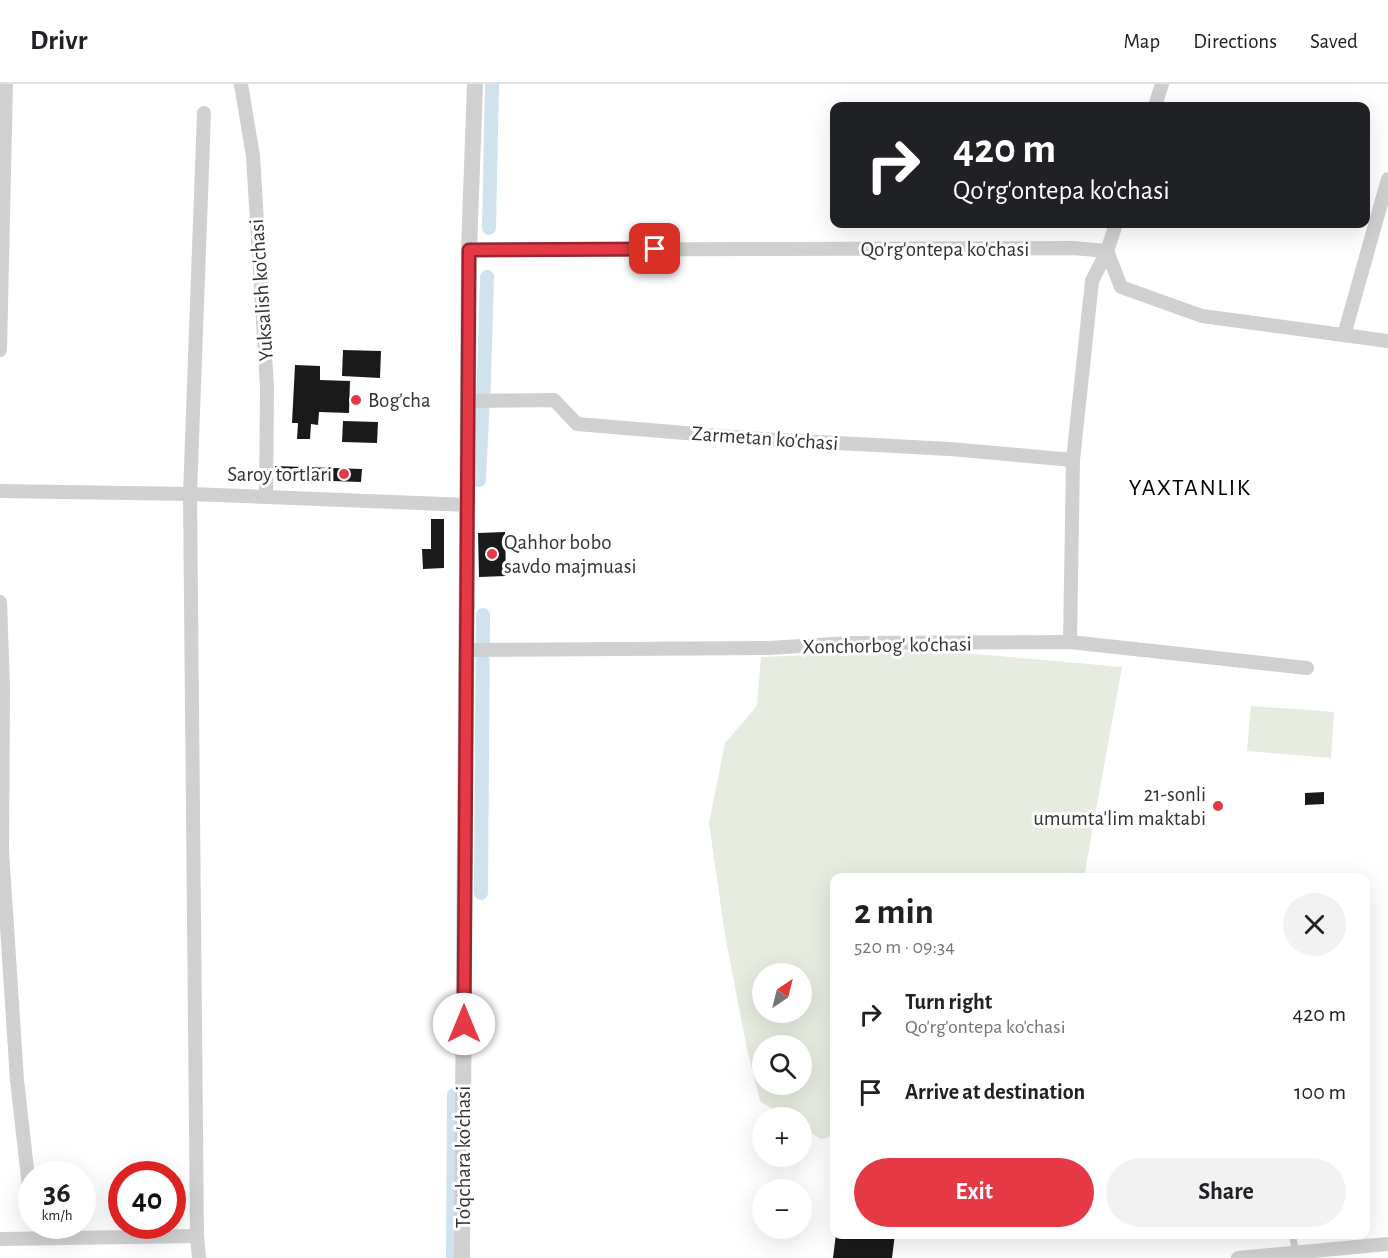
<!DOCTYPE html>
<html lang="en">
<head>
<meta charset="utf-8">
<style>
	:root { --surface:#fff; --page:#f2f2f2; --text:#202124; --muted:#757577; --line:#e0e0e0; --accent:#e63946 }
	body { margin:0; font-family:"Alegreya Sans",sans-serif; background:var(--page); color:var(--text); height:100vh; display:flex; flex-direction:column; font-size:22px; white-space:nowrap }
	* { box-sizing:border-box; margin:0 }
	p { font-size:20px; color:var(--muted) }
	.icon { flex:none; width:33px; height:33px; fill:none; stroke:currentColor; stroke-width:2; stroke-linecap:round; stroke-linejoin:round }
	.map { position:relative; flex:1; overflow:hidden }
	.sheet { position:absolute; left:830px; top:789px; width:540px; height:366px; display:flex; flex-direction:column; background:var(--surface); border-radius:12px; box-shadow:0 6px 24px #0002 }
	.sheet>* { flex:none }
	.banner { position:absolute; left:830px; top:18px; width:540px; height:126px; border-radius:12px; box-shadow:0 6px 24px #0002; background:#202124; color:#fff; overflow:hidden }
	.needle { width:39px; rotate:35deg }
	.fabs { position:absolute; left:752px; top:879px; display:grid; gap:12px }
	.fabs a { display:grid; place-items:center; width:60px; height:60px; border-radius:50%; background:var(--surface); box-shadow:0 6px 24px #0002; font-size:30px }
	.speed { position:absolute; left:18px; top:1077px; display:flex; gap:12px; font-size:30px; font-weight:700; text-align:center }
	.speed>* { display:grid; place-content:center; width:78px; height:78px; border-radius:50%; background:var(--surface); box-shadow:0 6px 24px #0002; line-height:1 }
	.speed small { font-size:15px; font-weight:400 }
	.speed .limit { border:9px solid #d22; background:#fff; color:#111 }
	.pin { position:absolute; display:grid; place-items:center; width:51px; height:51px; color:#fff; margin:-26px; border-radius:12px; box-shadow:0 3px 9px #0006 }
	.me { position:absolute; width:66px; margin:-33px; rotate:0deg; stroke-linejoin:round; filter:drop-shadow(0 0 4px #0008) }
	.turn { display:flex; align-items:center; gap:21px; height:126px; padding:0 24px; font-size:27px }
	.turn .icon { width:78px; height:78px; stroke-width:2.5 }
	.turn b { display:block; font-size:42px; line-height:51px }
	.round { display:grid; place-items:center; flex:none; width:63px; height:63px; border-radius:32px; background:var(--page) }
	.summary { display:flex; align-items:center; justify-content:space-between; height:102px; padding:0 24px }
	h1 { font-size:36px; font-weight:700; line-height:45px }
	.cta { display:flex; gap:12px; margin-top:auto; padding:12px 24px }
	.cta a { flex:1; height:69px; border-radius:36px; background:var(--accent); color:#fff; font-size:24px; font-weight:700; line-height:69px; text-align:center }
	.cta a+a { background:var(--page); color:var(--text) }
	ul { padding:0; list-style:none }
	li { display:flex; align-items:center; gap:18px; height:78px; padding:0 24px }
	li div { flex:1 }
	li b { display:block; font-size:22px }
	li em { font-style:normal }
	header { display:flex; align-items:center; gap:36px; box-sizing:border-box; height:84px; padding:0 30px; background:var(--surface); border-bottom:2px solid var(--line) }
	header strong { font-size:28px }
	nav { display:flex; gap:33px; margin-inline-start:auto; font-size:21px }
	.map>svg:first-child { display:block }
	.green { fill:#e6ecdf; fill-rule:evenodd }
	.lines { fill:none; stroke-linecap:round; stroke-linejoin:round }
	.canal { stroke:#cfe2ee; stroke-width:14 }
	.building { fill:#1a1a1a }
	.service { stroke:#d0d0d0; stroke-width:7 }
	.minor { stroke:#d0d0d0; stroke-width:14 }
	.tertiary { stroke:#d0d0d0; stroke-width:16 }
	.route-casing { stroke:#96252e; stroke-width:15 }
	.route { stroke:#e63946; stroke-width:10 }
	.poi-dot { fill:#e63946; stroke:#fff; stroke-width:2 }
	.labels { text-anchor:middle; stroke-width:6; stroke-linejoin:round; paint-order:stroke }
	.street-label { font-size:21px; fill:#333; stroke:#fff }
	.poi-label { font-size:21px; fill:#333; stroke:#fff; text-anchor:start }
	.quarter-label { font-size:24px; letter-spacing:1.5px; fill:#000; stroke:#fff }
</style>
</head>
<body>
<header>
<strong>Drivr</strong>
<nav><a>Map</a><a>Directions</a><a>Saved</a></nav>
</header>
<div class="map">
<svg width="1388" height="1174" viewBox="0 0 1388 1174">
	<rect width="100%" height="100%" fill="#fff"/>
	<!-- green -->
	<g class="green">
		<path d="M930,566L1122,583L1084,793L834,794V1052L821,1055L801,1043V1034L786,1033L760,1017L747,965L725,851L709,739L725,659L757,622L761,573ZM762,890H801V928H762ZM762,962H801V1000H762Z"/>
		<path d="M1251,622L1334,628L1331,674L1247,667Z"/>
	</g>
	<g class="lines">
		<!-- canal -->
		<g class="canal">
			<path d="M489,144L492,0"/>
			<path d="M479,396L484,294L487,193"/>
			<path d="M481,809L483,531"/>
			<path d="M453,1174L454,1011"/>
		</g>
	</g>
	<!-- building -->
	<g class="building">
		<path d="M343,266L381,267L380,294L342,292Z"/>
		<path d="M295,281L320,282V296L350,297L349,329L319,328L318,341L311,340L310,355H297L298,339H292Z"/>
		<path d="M343,337L378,338L377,359L342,358Z"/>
		<path d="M275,382L362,385L361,398L275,395Z"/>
		<path d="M431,435H444V484L423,485L422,465H431Z"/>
		<path d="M505,448L506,492L479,493L478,449Z"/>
		<path d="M1324,708V720L1305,721V709Z"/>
		<path d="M836,1150H895L892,1174H833Z"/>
	</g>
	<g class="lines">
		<!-- service -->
		<path class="service" d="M1292,1150L1296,1168"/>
		<!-- minor -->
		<g class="minor">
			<path d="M241,0L253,72L267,303L266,412"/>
			<path d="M1155,22L1162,0"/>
			<path d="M469,166L1073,164L1107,167L1121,203L1202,232L1388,257"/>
			<path d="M1344,251L1388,95"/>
			<path d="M0,266L6,0"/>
			<path d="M468,317L554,316L577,340L745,354L950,365L1073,376"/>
			<path d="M0,407L190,410L468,421"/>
			<path d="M0,518L3,604L2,767L17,996L32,1130"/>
			<path d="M1070,558L1073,376L1092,197L1107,167L1116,140"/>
			<path d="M467,566L769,564L850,559L1070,558L1307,584"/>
			<path d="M0,1155L197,1152"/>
			<path d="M199,1174L197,1152L190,410L204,29"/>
			<path d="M1238,1174L1388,1160"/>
		</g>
		<!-- tertiary -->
		<path class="tertiary" d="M462,1174L469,166L475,0"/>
	</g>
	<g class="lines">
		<!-- route casing -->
		<g class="route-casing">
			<path id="route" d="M464,940L469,166L655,165"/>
		</g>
		<!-- route -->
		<use href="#route" class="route"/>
	</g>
	<!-- markers -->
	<g class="poi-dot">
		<circle cx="356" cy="316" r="6"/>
		<circle cx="344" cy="390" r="6"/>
		<circle cx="492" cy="470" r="6"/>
		<circle cx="1218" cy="722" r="6"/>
	</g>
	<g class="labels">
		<!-- street labels -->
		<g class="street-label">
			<text x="945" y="172">Qo'rg'ontepa ko'chasi</text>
			<text transform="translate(261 206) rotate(-94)" y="7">Yuksalish ko'chasi</text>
			<text transform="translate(765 354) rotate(4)" y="7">Zarmetan ko'chasi</text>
			<text transform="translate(887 561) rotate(-1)" y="7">Xonchorbog' ko'chasi</text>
			<text transform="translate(463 1073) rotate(-90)" y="7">To'qchara ko'chasi</text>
		</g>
		<!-- poi labels -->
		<g class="poi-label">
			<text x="368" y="323">Bog'cha</text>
			<text x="332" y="397" text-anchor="end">Saroy tortlari</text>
			<text x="504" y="465">Qahhor bobo<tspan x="504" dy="24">savdo majmuasi</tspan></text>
			<text x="1206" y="717" text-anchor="end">21-sonli<tspan x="1206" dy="24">umumta'lim maktabi</tspan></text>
		</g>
		<!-- quarter labels -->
		<g class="quarter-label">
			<text x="1190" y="411">YAXTANLIK</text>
		</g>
	</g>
</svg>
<div class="fabs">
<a><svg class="needle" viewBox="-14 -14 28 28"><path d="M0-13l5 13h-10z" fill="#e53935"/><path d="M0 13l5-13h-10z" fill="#757577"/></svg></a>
<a><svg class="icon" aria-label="search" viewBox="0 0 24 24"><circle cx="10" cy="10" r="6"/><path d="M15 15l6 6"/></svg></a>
<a>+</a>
<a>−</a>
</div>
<div class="speed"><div>36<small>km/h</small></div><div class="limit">40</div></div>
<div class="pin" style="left:655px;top:165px;background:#d93025"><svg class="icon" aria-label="arrive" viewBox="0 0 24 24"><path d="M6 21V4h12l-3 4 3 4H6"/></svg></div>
<svg class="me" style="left:464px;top:940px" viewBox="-20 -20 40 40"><circle r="19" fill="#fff"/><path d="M0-13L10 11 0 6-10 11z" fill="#e63946"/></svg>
<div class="banner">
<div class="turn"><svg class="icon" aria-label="right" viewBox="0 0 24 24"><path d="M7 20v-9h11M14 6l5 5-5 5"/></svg><div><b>420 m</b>Qo'rg'ontepa ko'chasi</div></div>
</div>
<section class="sheet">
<div class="summary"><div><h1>2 min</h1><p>520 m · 09:34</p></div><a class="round"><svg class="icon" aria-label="close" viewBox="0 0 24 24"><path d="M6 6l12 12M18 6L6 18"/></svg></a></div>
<ul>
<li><svg class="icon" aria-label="right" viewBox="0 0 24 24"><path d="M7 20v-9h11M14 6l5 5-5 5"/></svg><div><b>Turn right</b><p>Qo'rg'ontepa ko'chasi</p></div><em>420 m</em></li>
<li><svg class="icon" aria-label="arrive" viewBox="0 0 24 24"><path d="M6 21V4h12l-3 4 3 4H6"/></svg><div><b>Arrive at destination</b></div><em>100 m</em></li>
</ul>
<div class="cta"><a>Exit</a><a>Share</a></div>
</section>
</div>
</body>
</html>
